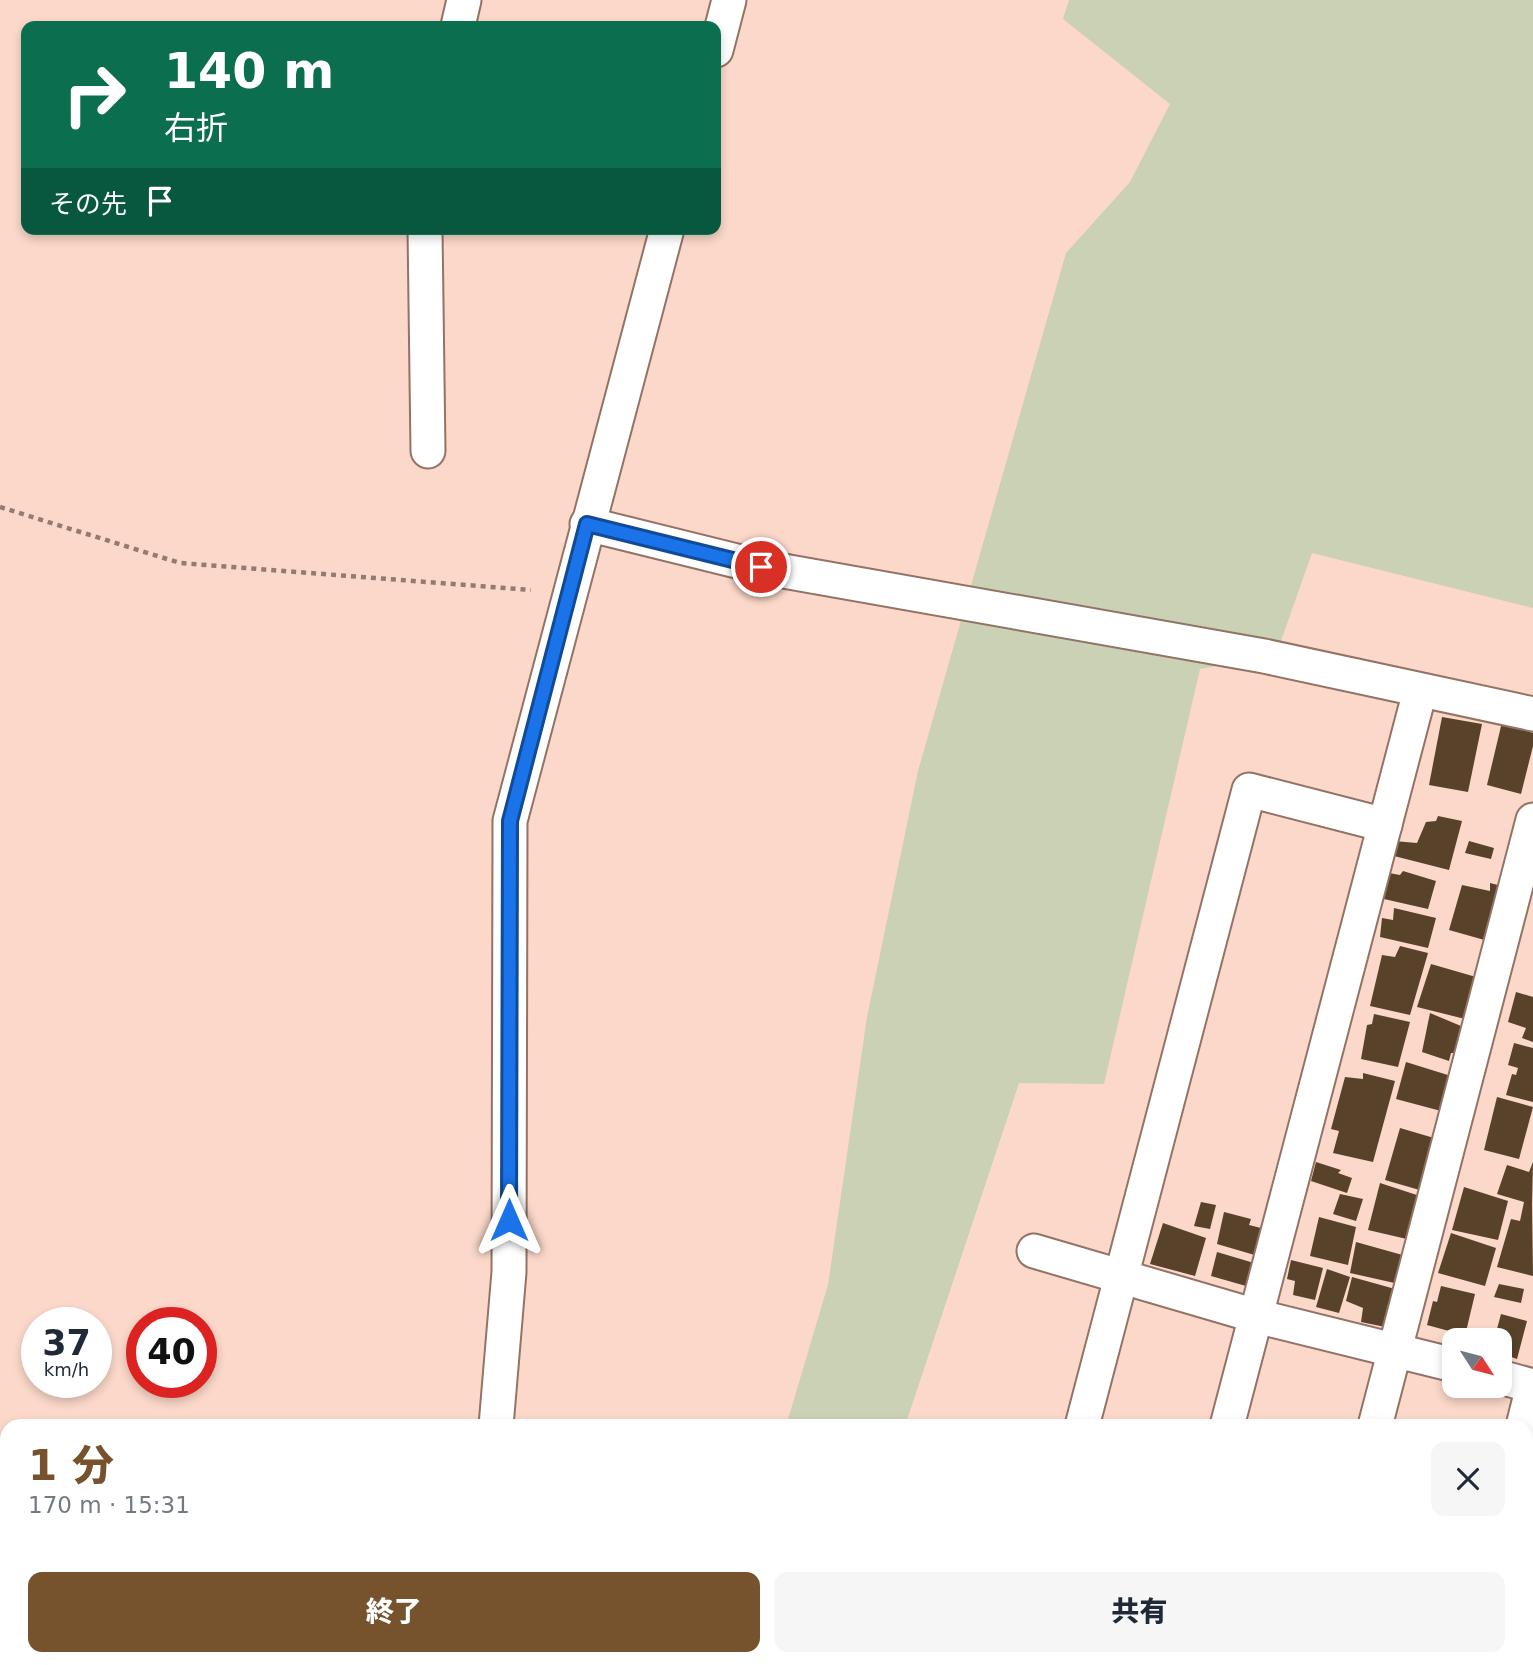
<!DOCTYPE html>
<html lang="ja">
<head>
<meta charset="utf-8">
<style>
	:root { --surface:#fff; --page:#f6f6f7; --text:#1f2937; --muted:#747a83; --accent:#76532c }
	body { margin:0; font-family:"DejaVu Sans","Noto Sans JP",sans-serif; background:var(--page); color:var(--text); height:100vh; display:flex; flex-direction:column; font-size:26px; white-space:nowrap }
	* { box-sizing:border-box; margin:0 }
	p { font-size:23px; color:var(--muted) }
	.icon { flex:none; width:38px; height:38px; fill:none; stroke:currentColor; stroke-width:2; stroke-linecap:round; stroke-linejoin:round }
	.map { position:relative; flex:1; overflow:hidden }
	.details { position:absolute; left:0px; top:1419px; width:1533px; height:247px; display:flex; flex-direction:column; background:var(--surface); border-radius:21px 21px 0 0; box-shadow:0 4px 10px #0003 }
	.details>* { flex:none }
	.banner { position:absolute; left:21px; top:21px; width:700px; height:214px; border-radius:14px; box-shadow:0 4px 10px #0003; background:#0b6e4f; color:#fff; overflow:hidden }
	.needle { width:46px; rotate:126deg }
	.fabs { position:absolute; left:1442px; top:1328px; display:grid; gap:14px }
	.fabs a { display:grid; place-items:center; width:70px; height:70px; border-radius:14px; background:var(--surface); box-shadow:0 4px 10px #0003; font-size:35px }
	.speed { position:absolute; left:21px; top:1307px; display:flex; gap:14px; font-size:35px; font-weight:700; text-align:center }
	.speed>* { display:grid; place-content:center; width:91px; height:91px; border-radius:50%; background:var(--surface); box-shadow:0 4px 10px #0003; line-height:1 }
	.speed small { font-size:18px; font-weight:400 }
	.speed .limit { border:10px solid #d22; background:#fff; color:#111 }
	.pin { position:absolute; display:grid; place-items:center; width:60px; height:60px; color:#fff; margin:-30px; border:4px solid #fff; border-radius:50%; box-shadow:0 2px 7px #0007 }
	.me { position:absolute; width:77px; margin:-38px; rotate:0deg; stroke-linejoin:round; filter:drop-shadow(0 0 5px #0008) }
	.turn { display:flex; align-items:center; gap:24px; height:147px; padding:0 28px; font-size:32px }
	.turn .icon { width:91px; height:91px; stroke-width:2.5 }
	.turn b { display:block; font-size:49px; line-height:60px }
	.then { display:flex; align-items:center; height:66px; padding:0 28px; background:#0003; gap:14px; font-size:26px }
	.round { display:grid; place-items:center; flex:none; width:74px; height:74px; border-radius:14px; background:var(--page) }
	.headline { display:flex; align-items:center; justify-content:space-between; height:119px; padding:0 28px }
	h1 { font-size:42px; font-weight:800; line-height:52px; color:var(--accent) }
	.button { display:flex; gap:14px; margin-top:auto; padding:14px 28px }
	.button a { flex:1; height:80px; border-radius:14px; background:var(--accent); color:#fff; font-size:28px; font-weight:800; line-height:80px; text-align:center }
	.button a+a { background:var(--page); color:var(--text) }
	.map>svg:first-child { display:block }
	.green { fill:#cad1b4 }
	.building { fill:#58422a }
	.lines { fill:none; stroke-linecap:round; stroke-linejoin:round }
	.minor-casing { stroke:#927365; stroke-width:37 }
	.path { stroke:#937b71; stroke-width:4.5; stroke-dasharray:5 5; stroke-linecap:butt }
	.minor { stroke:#fff; stroke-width:33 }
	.route-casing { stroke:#114b97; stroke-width:18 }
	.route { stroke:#1a73e8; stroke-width:12 }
</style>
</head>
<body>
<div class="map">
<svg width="1533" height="1665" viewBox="0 0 1533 1665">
	<rect width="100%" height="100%" fill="#fbd8c9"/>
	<!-- green -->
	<g class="green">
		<path d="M1069,0H1533V608L1312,553L1276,655L1200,669L1104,1084L1019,1083L905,1426H786L828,1285L867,1017L918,771L1066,253L1130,182L1170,104L1063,19Z"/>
		<path d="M715,1659H828L826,1665H713Z"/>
	</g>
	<!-- building -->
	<g class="building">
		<path d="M1442,717L1482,724L1468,792L1429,785Z"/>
		<path d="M1502,722L1533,733V746L1521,794L1487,785Z"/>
		<path d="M1438,816L1462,821L1449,870L1394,856V841L1417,843L1426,822L1436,821Z"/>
		<path d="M1469,841L1494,848L1491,859L1465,853Z"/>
		<path d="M1403,871L1436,881L1428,909L1384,899L1389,873L1400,875Z"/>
		<path d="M1490,883L1502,886L1488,941L1449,930L1462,885L1490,891Z"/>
		<path d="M1394,908L1436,918L1428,948L1380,937L1382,918L1393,920Z"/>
		<path d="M1400,946L1428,953L1410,1015L1370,1006L1382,955L1395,957Z"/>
		<path d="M1431,964L1476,977L1465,1019L1417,1007Z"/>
		<path d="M1516,992L1533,997V1042L1522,1038L1526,1028L1508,1022Z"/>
		<path d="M1430,1013L1461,1026L1458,1036L1463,1038L1458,1053H1451L1449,1061L1422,1052Z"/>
		<path d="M1374,1014L1410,1022L1398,1067L1361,1059L1367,1025L1372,1024Z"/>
		<path d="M1514,1043L1533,1048V1102L1506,1095L1512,1074L1516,1075L1518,1068L1508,1065Z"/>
		<path d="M1406,1062L1451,1076L1441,1111L1396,1099Z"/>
		<path d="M1363,1073L1395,1081L1373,1162L1333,1153L1339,1131L1331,1129L1345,1077L1363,1079Z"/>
		<path d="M1497,1097L1533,1107L1519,1159L1484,1150Z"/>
		<path d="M1400,1128L1434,1138L1426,1160L1431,1162L1423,1191L1385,1180Z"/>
		<path d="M1316,1162L1341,1170L1338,1173L1352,1178L1347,1193L1311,1181Z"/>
		<path d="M1533,1162L1532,1204L1533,1276L1497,1267L1511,1219L1520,1221L1524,1202L1497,1194L1507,1165L1529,1172Z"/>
		<path d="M1380,1183L1423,1197L1411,1240L1368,1230Z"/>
		<path d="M1464,1187L1508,1201L1498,1240L1452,1230Z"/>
		<path d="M1340,1194L1363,1199L1356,1221L1333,1214Z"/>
		<path d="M1201,1202L1216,1205L1210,1229L1194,1226Z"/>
		<path d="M1224,1212L1251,1219L1249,1225L1265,1229L1258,1256L1217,1244Z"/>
		<path d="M1319,1217L1356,1227L1348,1265L1310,1256Z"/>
		<path d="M1163,1223L1206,1238L1195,1276L1150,1264Z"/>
		<path d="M1451,1233L1496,1248L1485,1286L1438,1273Z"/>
		<path d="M1356,1242L1406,1256L1399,1284L1350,1273Z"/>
		<path d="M1217,1252L1254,1263L1246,1286L1211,1276Z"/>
		<path d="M1291,1260L1323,1268L1315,1300L1293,1295L1295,1281L1287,1279Z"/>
		<path d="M1327,1269L1350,1277L1339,1313L1316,1307Z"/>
		<path d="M1352,1277L1395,1289L1385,1327L1361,1322L1363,1308L1346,1301Z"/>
		<path d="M1499,1284L1524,1289L1521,1303L1494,1297Z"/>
		<path d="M1441,1286L1475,1294L1464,1340H1447L1449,1331L1427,1325L1433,1301L1437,1302Z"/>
		<path d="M1501,1314L1527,1321L1517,1359L1500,1353V1340H1494Z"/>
	</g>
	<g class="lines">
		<!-- minor casing -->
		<g class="minor-casing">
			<g id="minor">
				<path d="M458,26L464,0"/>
				<path d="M716,50L729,0"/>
				<path d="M425,229L428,451"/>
				<path d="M587,524L761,567L1264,656L1533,714"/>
				<path d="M1034,1251L1256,1316L1454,1365"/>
				<path d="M1500,1377L1533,1386"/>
				<path d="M496,1426L509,1272L510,821L667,229"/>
				<path d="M1082,1426L1249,790L1385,825"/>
				<path d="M1227,1426L1420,691"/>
				<path d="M1375,1426L1533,820"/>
				<path d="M1523,1426L1533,1386"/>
				<path d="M506,1659L510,1665"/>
				<path d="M476,1665V1659"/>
				<path d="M1018,1665L1020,1659"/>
				<path d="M1164,1665L1165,1659"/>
				<path d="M1313,1665L1315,1659"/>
				<path d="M1460,1665L1462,1659"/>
			</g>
		</g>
		<!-- path -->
		<path class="path" d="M0,507L180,563L531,590"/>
		<!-- minor -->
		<use href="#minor" class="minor"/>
	</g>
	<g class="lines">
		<!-- route casing -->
		<g class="route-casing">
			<path id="route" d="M509,1220L510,821L587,524L761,567"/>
		</g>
		<!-- route -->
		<use href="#route" class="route"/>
	</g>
</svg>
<div class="fabs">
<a><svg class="needle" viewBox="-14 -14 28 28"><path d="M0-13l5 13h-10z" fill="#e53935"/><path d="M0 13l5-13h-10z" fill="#747a83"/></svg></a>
</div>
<div class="speed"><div>37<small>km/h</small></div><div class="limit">40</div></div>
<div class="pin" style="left:761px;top:567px;background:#d93025"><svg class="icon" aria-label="arrive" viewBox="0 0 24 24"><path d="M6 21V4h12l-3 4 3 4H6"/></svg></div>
<svg class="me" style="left:509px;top:1220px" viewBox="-20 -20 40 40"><path d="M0-17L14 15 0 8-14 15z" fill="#1a73e8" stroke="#fff" stroke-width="4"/></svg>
<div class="banner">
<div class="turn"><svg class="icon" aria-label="right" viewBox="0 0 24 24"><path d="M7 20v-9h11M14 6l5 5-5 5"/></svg><div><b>140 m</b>右折</div></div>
<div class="then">その先<svg class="icon" aria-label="arrive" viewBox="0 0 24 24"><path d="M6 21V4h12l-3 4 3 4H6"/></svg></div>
</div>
<section class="details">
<div class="headline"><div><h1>1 分</h1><p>170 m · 15:31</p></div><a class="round"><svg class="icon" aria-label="close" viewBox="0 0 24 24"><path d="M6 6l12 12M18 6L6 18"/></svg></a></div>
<div class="button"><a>終了</a><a>共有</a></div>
</section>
</div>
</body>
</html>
